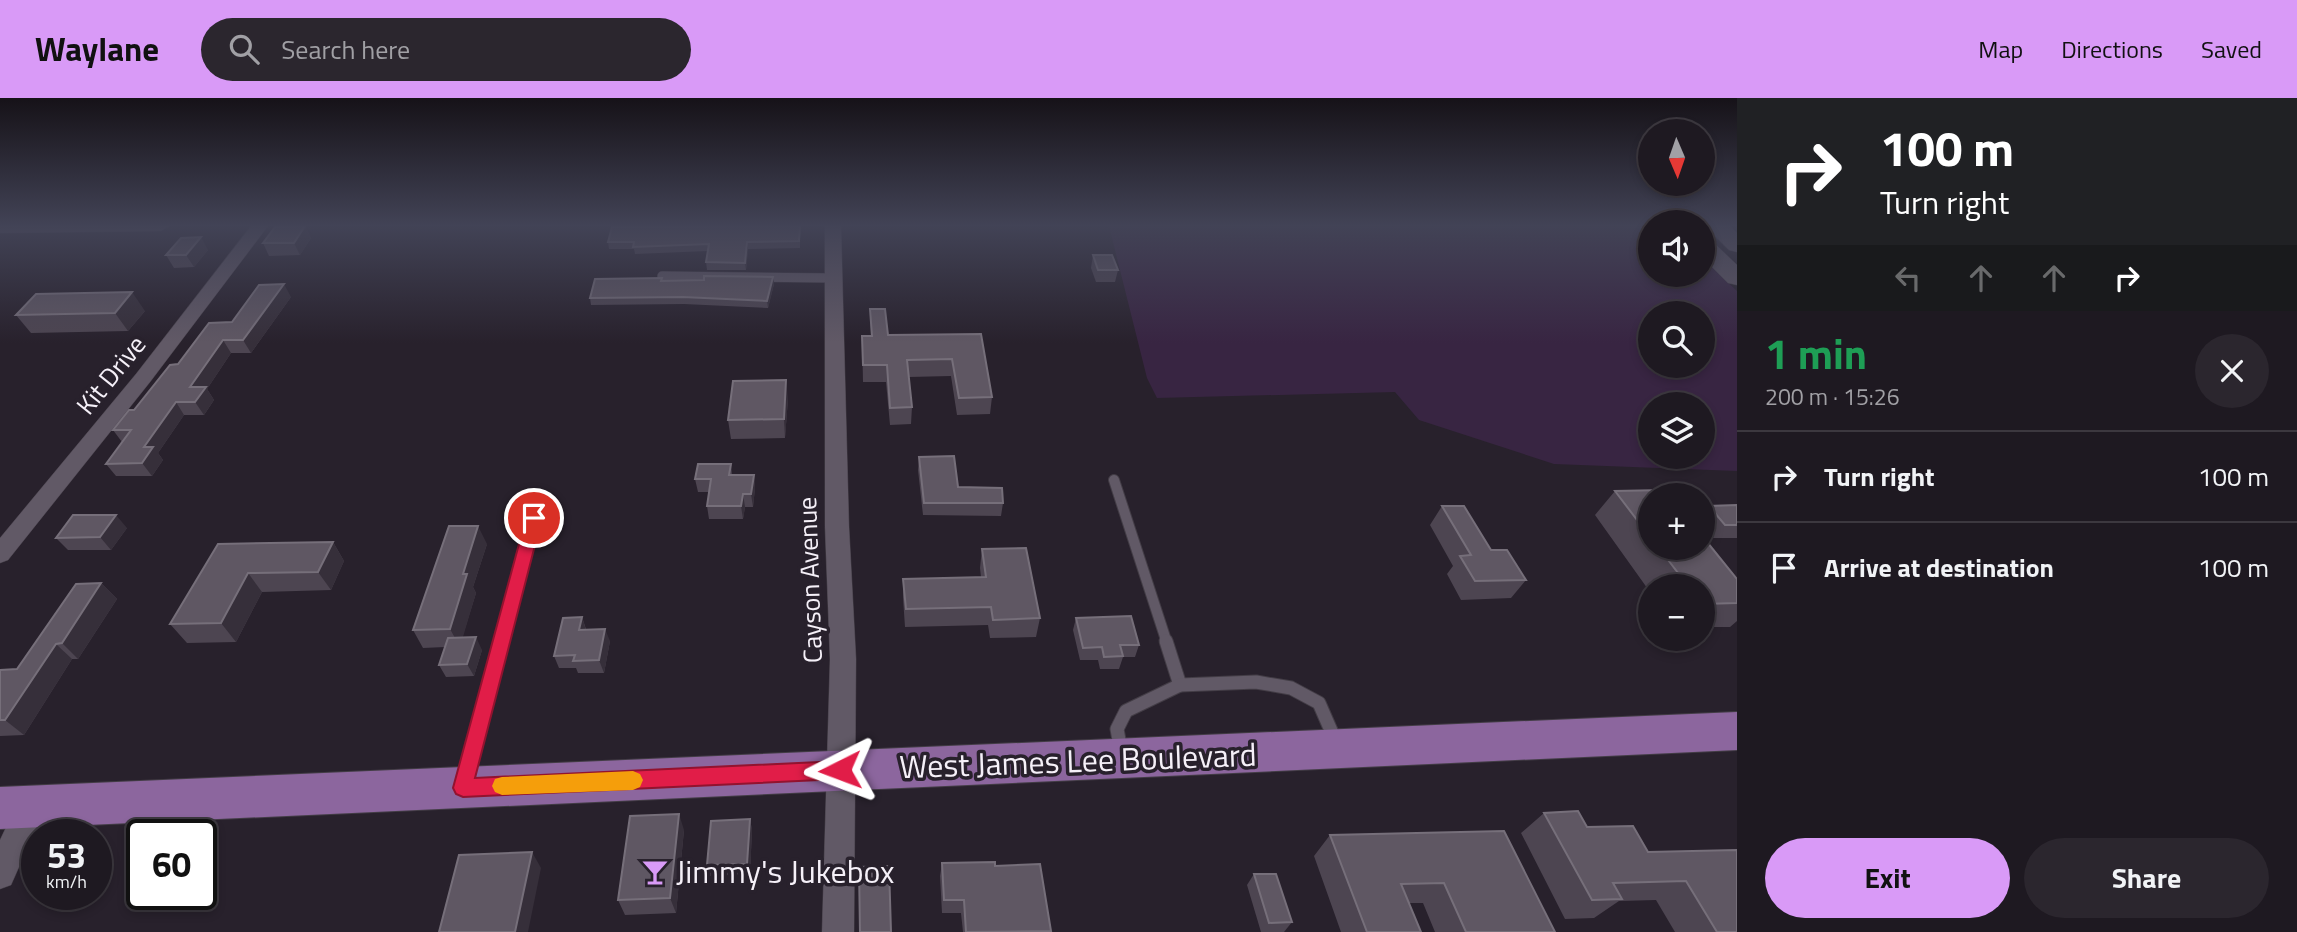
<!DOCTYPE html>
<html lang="en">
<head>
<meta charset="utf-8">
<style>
	:root { --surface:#1e1921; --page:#2b262e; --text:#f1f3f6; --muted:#a1a0a5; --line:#3c383f; --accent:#d99af7 }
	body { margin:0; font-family:"Titillium Web",sans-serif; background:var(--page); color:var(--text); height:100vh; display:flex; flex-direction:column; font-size:26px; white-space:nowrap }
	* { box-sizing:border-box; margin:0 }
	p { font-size:23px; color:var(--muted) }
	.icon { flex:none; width:38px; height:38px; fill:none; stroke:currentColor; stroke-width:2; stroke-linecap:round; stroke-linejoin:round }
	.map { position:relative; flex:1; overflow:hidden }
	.details { display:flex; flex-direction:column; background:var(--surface); width:560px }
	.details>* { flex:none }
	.banner { background:#202124; color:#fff; overflow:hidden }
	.needle { width:46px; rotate:178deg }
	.controls { position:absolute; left:1638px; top:21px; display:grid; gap:14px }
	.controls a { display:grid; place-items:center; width:77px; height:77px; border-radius:50%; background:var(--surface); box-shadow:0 4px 10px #0003,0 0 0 2px var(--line); font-size:35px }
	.speed { position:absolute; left:21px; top:721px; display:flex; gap:14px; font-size:35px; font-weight:700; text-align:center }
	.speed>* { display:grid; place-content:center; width:91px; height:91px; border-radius:50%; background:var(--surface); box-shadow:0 4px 10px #0003,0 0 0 2px var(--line); line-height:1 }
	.speed small { font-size:18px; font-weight:400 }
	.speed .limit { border:4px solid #111; border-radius:10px; background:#fff; color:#111 }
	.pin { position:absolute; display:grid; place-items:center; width:60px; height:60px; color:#fff; margin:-30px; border:4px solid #fff; border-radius:50%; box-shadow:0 2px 7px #0007 }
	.me { position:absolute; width:77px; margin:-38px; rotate:267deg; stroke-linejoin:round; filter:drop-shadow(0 0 5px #0008) }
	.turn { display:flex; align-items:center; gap:24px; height:147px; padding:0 28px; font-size:32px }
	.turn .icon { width:91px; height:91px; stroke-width:2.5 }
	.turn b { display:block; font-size:49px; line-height:60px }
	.lanes { display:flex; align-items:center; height:66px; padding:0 28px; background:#0003; justify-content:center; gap:35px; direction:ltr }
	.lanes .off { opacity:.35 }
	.round { display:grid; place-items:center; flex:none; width:74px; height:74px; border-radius:37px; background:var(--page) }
	.summary { display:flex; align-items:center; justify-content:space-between; height:119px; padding:0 28px }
	h1 { font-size:42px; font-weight:700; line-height:52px; color:#1e9e55 }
	.primary-button { display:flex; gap:14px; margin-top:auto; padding:14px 28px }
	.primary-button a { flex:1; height:80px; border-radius:42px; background:var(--accent); color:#111; font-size:28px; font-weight:700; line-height:80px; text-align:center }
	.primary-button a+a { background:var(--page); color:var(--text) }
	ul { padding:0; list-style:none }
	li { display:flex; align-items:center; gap:21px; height:91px; padding:0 28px; border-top:2px solid var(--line) }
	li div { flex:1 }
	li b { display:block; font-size:26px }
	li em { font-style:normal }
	header { display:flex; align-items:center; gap:42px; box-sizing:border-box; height:98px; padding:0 35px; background:var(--accent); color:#111 }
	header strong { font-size:33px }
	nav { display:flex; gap:38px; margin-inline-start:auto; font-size:24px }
	.search { width:490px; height:63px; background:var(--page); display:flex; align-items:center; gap:18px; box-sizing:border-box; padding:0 24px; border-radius:38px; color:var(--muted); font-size:26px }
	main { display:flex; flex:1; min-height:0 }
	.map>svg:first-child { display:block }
	.green { fill:#382542; fill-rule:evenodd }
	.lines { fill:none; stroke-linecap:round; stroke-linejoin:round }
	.service-far2-casing { stroke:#433d46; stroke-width:10 }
	.service-far1-casing { stroke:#433d46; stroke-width:12 }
	.service-casing { stroke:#433d46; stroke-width:15 }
	.minor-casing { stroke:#433d46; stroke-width:1 }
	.secondary-casing { stroke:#433d46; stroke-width:1 }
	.primary-casing { stroke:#433d46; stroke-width:2 }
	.service-far2 { stroke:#615966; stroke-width:9 }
	.service-far1 { stroke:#615966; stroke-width:10 }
	.service { stroke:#615966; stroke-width:13 }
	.minor { fill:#615966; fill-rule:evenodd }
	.secondary { fill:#615966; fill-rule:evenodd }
	.primary { fill:#8c669e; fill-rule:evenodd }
	.wall { fill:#4d4551 }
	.shaded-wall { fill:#362f3a }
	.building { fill:#5f5763; stroke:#766f7a; stroke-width:2 }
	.route { fill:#e11d48; stroke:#92132f; stroke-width:2 }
	.slow { fill:#f59e0b }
	.labels { text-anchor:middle; stroke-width:7; stroke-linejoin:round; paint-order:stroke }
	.street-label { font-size:26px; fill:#f5f0f8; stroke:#28212c }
	.near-street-label { font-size:32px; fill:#f5f0f8; stroke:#28212c }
	.near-poi-label { font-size:32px; fill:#f5f0f8; stroke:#28212c; text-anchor:start }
</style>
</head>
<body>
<header>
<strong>Waylane</strong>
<div class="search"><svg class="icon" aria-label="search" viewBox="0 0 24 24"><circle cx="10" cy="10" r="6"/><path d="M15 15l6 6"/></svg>Search here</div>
<nav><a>Map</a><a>Directions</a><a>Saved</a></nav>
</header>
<main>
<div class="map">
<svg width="1737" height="834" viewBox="0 0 1737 834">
	<rect width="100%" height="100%" fill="#28212c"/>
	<!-- green -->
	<path class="green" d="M1109,128H1650V177H1703V161L1737,193V373L1554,366L1419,322L1395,294L1157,300L1147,280ZM1650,215H1703V268H1650ZM1650,306H1703V359H1650Z"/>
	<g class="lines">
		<!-- service-far2 casing -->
		<g class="service-far2-casing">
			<path id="service-far2" d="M662,178L834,180"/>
		</g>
		<!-- service-far1 casing -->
		<g class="service-far1-casing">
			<g id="service-far1">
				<path d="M1114,382L1167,545"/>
				<path d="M501,545L535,420"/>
			</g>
		</g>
		<!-- service casing -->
		<g class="service-casing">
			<g id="service">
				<path d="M1166,543L1180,587"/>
				<path d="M1121,653L1117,631L1126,613L1180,587L1256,584L1291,590L1319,605L1336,644"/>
				<path d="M465,680L502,543"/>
			</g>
		</g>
		<!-- minor casing -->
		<g class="minor-casing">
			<g id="minor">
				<path d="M0,128H169L161,133L0,135Z"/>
				<path d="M251,128H268L150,284L8,462L0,465V440L136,276Z"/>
				<path d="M825,128H841L849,429L856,561L854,834H822L830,561L825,429Z"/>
				<path d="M31,694L41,698L46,708L11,787L0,791V742L21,698Z"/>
			</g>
		</g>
		<!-- secondary casing -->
		<g class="secondary-casing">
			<g id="secondary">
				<path d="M1705,128H1730L1737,135V154L1729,152Z"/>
				<path d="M1703,140L1711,142L1737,167V187L1728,185L1703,160Z"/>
			</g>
		</g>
		<!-- primary casing -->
		<g class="primary-casing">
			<path id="primary" d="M1737,614V652L0,731V689Z"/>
		</g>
		<!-- service-far2 -->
		<use href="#service-far2" class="service-far2"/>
		<!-- service-far1 -->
		<use href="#service-far1" class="service-far1"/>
		<!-- service -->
		<use href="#service" class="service"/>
		<!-- minor -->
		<use href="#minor" class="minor"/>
		<!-- secondary -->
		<use href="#secondary" class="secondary"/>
		<!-- primary -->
		<use href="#primary" class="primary"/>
	</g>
	<!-- wall -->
	<g class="wall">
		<path d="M305,128L311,140L300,157L269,158L263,145Z"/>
		<path d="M800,134V150L748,151L746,172H707L706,164L708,153L635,156L634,151H609L608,144Z"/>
		<path d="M208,152L194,169L174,170L166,157Z"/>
		<path d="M1093,157L1118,172L1115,184H1096L1091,170Z"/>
		<path d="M773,179L774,186L768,210L684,206L591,207L590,200L662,180V183Z"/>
		<path d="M291,199L251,255H231L207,291L214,302L204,317H184L158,355L163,362L152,378H116L106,366L122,344L113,332L134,312L178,266L232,224Z"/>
		<path d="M870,211L888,237L981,236L992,299L990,316L957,317L951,278L909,279L912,309L911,326L890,327L886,284H863L862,238H871Z"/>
		<path d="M145,213L128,233L31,235L16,217Z"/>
		<path d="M788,301L785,340L731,341L728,322Z"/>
		<path d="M919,359L958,389L1003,405L1001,418L923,417L918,372Z"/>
		<path d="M731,366L732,377H754L755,390L753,409H745L743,421H709L707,408L709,394H698L695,381Z"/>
		<path d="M1615,393L1650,397V450H1703L1737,481V523L1730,529H1703V488H1650V494L1595,417Z"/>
		<path d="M1737,407V440H1713L1703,428V414L1709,408Z"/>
		<path d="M1442,408L1526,482L1511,500L1461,502L1447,476L1453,468L1430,427Z"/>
		<path d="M127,430L111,452H68L56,440Z"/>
		<path d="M333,444L344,463L331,492L262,494L236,544L187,545L170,526L218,446Z"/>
		<path d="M487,446L473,489L476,495L462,540L482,552L474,578L446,579L439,567L445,549L423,550L413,532Z"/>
		<path d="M982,451L1040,520L1036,539L990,540L988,527L905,529L903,500V481L981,479L980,470Z"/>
		<path d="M101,485L117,501L78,561H72L24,637L0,638V572L17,571Z"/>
		<path d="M582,519L586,531L610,543L604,575H578L576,570H559L554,558Z"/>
		<path d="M1076,520L1139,547L1135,559H1123L1119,571H1100L1098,562H1080L1073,532Z"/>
		<path d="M1544,715L1587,729L1648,754L1737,752V834H1675L1656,802L1619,803L1594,820L1565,821L1521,735Z"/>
		<path d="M750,721L752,732L750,776L710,778L707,767Z"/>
		<path d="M684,732L676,815L625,817L618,802Z"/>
		<path d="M1504,733L1555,834H1435L1423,805H1409L1421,834H1341L1314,758L1330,737Z"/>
		<path d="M942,765L995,768L1051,833L1050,834H963L961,815H942L940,778Z"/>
		<path d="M1254,776L1292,824L1284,834H1261L1247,787Z"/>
	</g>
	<!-- shaded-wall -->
	<g class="shaded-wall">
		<path d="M305,128L311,140L300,157L294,145Z"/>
		<path d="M201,139L208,152L194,169L186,157Z"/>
		<path d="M747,144L748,151L746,172L745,165Z"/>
		<path d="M773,179L774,186L768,210L767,203Z"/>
		<path d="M284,186L291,199L251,255L243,242Z"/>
		<path d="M132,194L145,213L128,233L115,215Z"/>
		<path d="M223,242L231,255L207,291L214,302L204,317L195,304L190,289Z"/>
		<path d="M786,282L788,301L785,340L784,321Z"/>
		<path d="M176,304L184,317L158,355L163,362L152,378L142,365L144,349Z"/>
		<path d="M754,377L755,390L753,409L751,396Z"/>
		<path d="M743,396L745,409L743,421L741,408Z"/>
		<path d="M116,417L127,430L111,452L100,439Z"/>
		<path d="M478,428L487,446L473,489L476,495L460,549L450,531L463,476Z"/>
		<path d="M333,444L344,463L331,492L318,474Z"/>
		<path d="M248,475L262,494L236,544L221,525Z"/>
		<path d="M101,485L117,501L78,561L62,545Z"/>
		<path d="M582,519L586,532H579Z"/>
		<path d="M605,531L610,543L604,575L599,562Z"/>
		<path d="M476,539L482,552L474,578L467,566Z"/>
		<path d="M56,546L72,561L24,637L5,622Z"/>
		<path d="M679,716L684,732L676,815L670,800Z"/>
		<path d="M750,721L752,732L750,776L747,766Z"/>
		<path d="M532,754L541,770L528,834H515Z"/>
	</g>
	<!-- building -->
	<g class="building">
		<path d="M305,128L294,145H263L275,129Z"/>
		<path d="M800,128L799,143L747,144L745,165L706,164L709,146L633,149L634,144H608L612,129Z"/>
		<path d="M201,139L186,157H166L181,140Z"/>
		<path d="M1093,157H1112L1118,172H1098Z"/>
		<path d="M704,178L773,179L767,203L683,199L590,200L595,181L662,180L661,183L704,182Z"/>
		<path d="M284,186L243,242H223L190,289H206L195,304H176L144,349H153L142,365L106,366L131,332H113L129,312H134L170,267L178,266L209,225L232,224L259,187Z"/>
		<path d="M132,194L115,215L16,217L36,196Z"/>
		<path d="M870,211H885L888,237L981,236L992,299L959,300L952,261L907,262L912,309L890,310L887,267H863L862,238H872Z"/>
		<path d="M786,282L784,321L728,322L733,283Z"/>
		<path d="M954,358L958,389L1002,390L1003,405H924L919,359Z"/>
		<path d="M698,366H731L729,377H754L751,396H743L741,408H707L711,381H695Z"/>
		<path d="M1665,392L1669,397H1650V439L1615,393Z"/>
		<path d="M1737,407V427H1725L1709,408Z"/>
		<path d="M1442,408H1464L1491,452H1507L1526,482L1475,483L1460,458L1471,457Z"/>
		<path d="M73,417H116L100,439L56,440Z"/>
		<path d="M449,428H478L463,476H467L450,531L413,532Z"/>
		<path d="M1703,439L1737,481V505L1703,506V488H1688L1659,450H1703Z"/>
		<path d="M333,444L318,474L248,475L221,525L170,526L218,446Z"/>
		<path d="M1026,450L1040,520L993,522L991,509L906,511L903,481L986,479L982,451Z"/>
		<path d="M101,485L62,545L56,546L5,622H0V572L17,571L76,486Z"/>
		<path d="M1131,518L1139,547H1120L1123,558L1104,559L1102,549L1083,550L1076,520Z"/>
		<path d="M582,519L579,532L605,531L599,562L573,563L575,557L554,558L563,520Z"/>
		<path d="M476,539L467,566L439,567L448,540Z"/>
		<path d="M1578,713L1587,729L1633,728L1648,754L1737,752V834H1717L1686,783L1613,785L1622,801L1592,802L1544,715Z"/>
		<path d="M679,716L670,800L618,802L630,718Z"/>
		<path d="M750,721L747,766L707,767L711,723Z"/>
		<path d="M1504,733L1555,834H1466L1444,785L1401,786L1421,834H1367L1330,737Z"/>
		<path d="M532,754L515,834H439L459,757Z"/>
		<path d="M995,764V768L1040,766L1051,833L966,834L964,802H944L942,765Z"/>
		<path d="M889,768L891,834H860L859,769Z"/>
		<path d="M1254,776H1276L1292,824L1269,825Z"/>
	</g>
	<!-- sky -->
	<linearGradient id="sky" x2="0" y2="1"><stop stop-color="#161218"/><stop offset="0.52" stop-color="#424356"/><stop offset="1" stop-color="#424356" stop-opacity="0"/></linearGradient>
	<rect width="1737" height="245" fill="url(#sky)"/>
	<!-- route -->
	<path class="route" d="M534,414L542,420L475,680L840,663L847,665L850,672L847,678L840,681L463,699L456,696L453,690L526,420Z"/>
	<!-- slow -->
	<path class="slow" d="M633,673L640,676L643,682L640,689L633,692L502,697L495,694L492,688L495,681L502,679Z"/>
	<!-- icons -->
	<defs>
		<g id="bar-bare" transform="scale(2.1)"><path d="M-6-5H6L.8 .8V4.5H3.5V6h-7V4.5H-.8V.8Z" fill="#d99af7" stroke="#28212c" stroke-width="2.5" paint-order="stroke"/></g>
	</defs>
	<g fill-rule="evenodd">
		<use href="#bar-bare" x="655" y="774"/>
	</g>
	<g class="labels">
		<!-- street labels -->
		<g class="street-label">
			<text transform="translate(111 277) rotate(-51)" y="9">Kit Drive</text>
			<text transform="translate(810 482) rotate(-92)" y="9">Cayson Avenue</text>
		</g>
		<!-- near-street labels -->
		<g class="near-street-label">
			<text transform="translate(1078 663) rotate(-2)" y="11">West James Lee Boulevard</text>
		</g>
		<!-- near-poi labels -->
		<g class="near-poi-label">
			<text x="676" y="785">Jimmy's Jukebox</text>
		</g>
	</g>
</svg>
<div class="controls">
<a><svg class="needle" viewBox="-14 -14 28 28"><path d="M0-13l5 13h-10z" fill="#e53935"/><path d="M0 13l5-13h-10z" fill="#a1a0a5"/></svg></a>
<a><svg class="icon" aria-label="sound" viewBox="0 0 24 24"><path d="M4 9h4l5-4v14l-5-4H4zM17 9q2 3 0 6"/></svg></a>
<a><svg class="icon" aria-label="search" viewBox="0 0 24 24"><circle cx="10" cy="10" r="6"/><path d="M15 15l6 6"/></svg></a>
<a><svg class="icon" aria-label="layers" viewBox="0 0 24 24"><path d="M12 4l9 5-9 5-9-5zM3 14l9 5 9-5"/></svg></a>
<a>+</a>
<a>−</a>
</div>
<div class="speed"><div>53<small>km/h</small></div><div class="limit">60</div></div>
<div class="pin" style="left:534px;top:420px;background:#d93025"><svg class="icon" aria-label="arrive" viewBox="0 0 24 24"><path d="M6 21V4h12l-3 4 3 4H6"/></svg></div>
<svg class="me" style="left:840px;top:672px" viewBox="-20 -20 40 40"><path d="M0-17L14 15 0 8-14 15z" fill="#e11d48" stroke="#fff" stroke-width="4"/></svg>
</div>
<section class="details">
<div class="banner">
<div class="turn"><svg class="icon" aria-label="right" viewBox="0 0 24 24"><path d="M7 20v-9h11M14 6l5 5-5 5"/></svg><div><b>100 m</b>Turn right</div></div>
<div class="lanes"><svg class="icon off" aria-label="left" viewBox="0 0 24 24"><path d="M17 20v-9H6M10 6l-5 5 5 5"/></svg><svg class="icon off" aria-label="ahead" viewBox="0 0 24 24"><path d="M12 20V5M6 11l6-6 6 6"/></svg><svg class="icon off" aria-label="ahead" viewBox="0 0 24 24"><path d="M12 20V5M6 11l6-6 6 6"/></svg><svg class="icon" aria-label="right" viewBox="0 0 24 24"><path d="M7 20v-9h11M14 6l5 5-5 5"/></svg></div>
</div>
<div class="summary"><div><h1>1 min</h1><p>200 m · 15:26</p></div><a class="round"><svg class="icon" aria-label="close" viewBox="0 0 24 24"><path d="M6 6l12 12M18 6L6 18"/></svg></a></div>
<ul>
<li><svg class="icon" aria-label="right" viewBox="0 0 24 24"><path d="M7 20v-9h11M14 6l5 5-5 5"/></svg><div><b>Turn right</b></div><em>100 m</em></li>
<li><svg class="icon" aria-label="arrive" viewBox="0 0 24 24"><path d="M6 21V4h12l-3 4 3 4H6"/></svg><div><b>Arrive at destination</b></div><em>100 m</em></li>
</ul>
<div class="primary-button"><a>Exit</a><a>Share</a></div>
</section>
</main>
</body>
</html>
